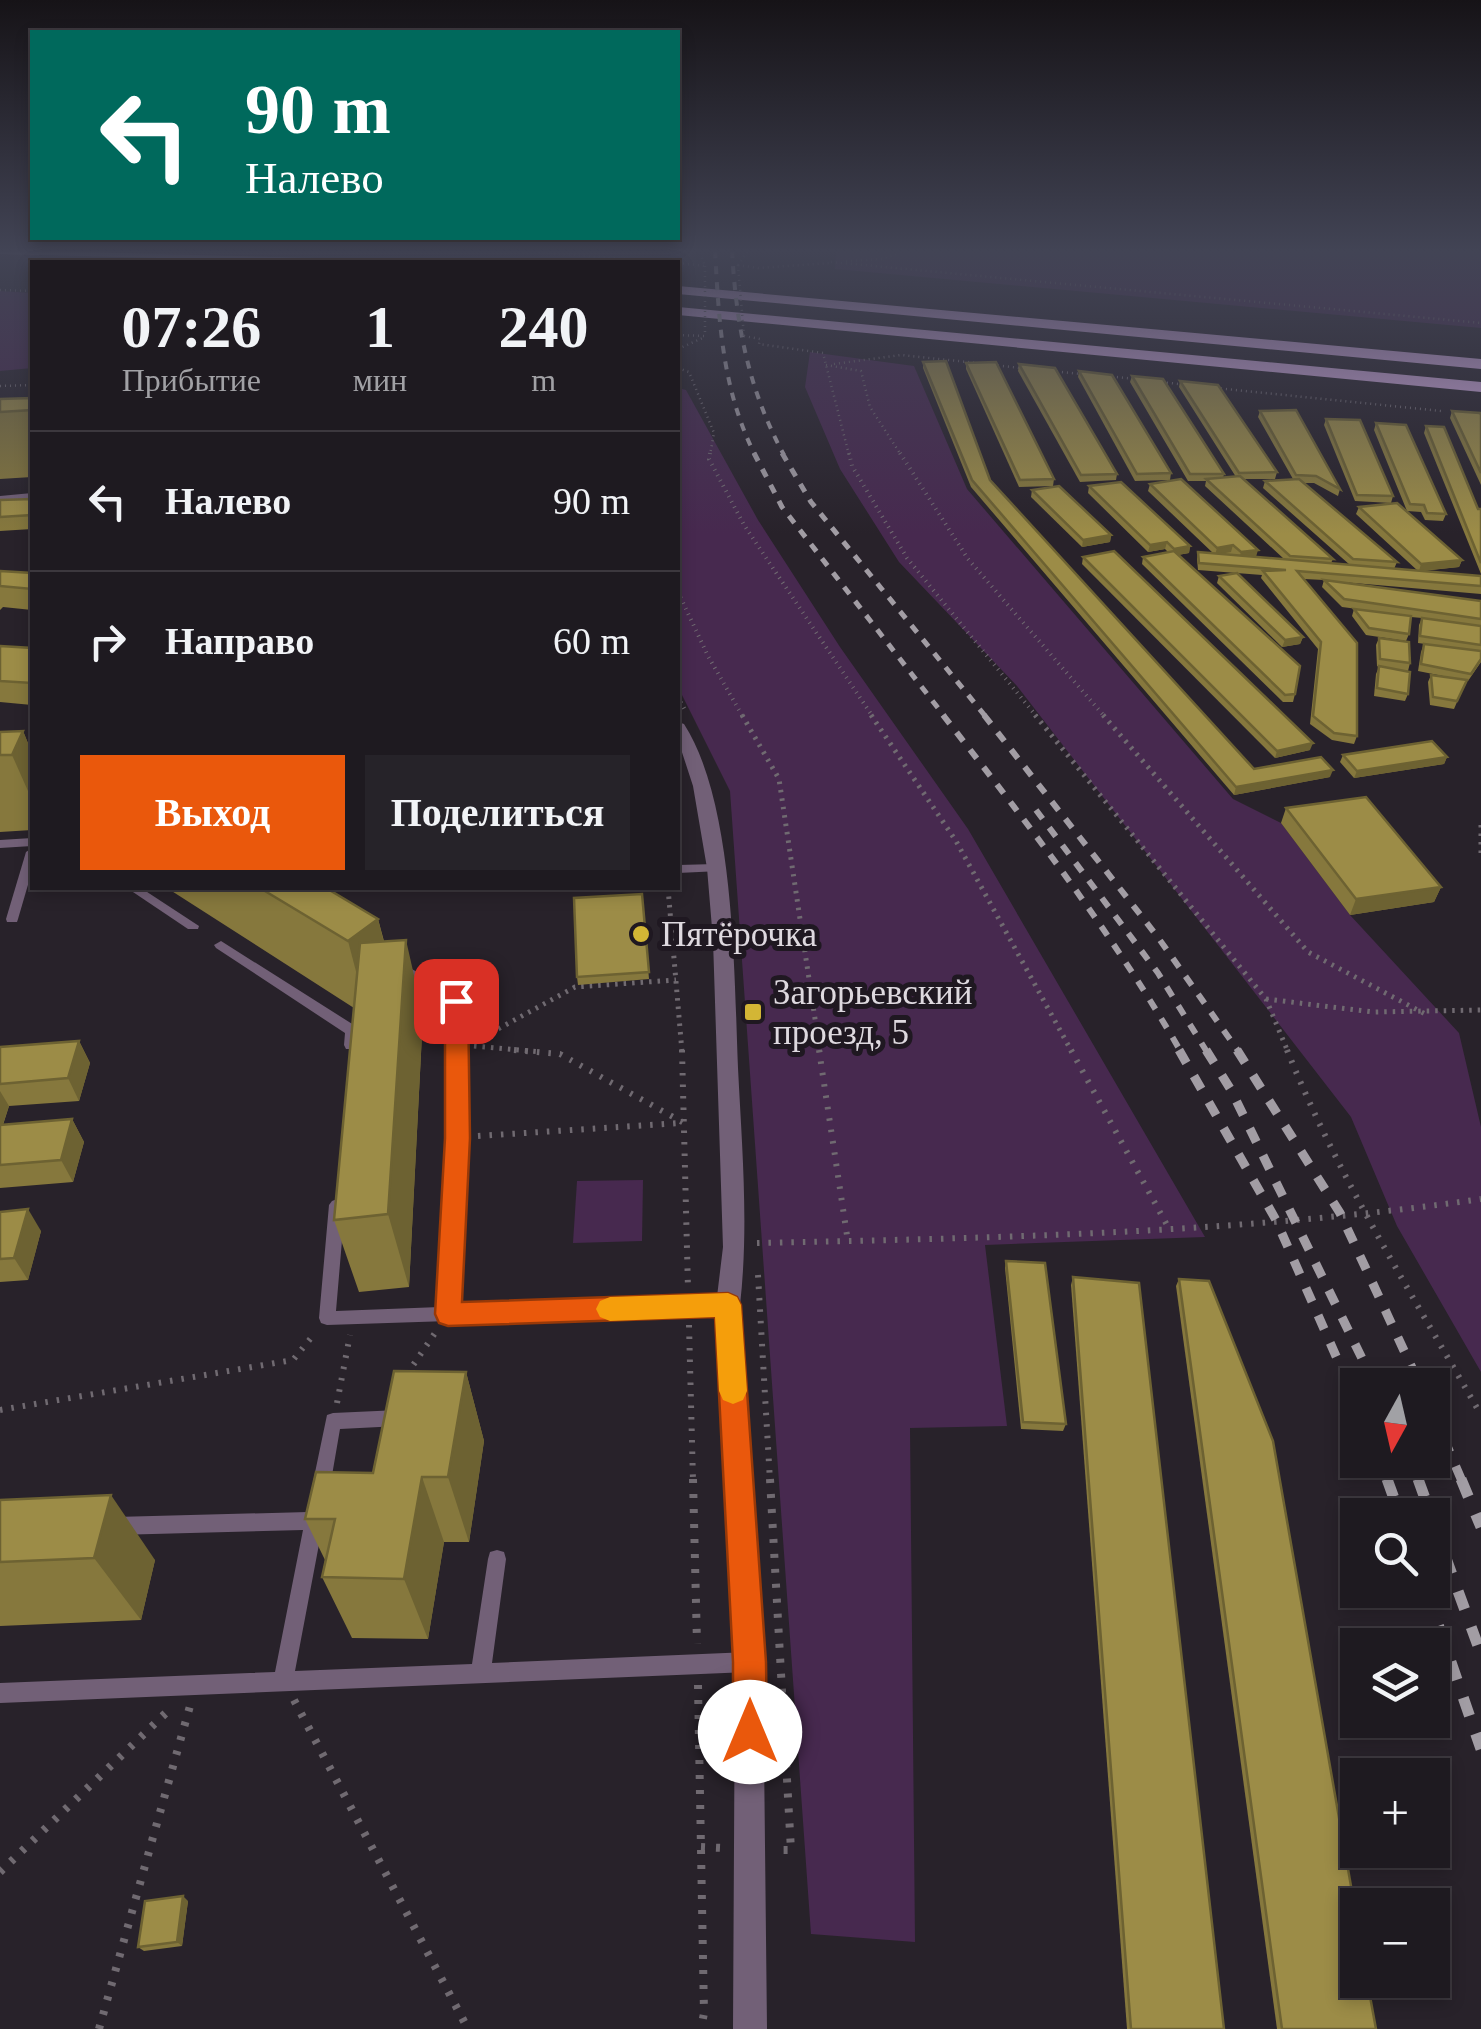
<!DOCTYPE html>
<html lang="ru">
<head>
<meta charset="utf-8">
<style>
	:root { --surface:#1e1a20; --page:#262329; --text:#f1f3f6; --muted:#a1a1a5; --line:#3c383e; --accent:#ea580c }
	body { margin:0; font-family:"Times New Roman",serif; background:var(--page); color:var(--text); height:100vh; display:flex; flex-direction:column; font-size:38px; white-space:nowrap }
	* { box-sizing:border-box; margin:0 }
	p { font-size:32px; color:var(--muted) }
	.icon { flex:none; width:55px; height:55px; fill:none; stroke:currentColor; stroke-width:2; stroke-linecap:round; stroke-linejoin:round }
	.map { position:relative; flex:1; overflow:hidden }
	.drawer { position:absolute; left:30px; top:260px; width:650px; height:630px; display:flex; flex-direction:column; background:var(--surface); border-radius:0px; box-shadow:0 5px 15px #0003,0 0 0 2px var(--line) }
	.drawer>* { flex:none }
	.hud { position:absolute; left:30px; top:30px; width:650px; height:210px; border-radius:0px; box-shadow:0 5px 15px #0003,0 0 0 2px var(--line); background:#00695c; color:#fff; overflow:hidden }
	.needle { width:65px; rotate:188deg }
	.buttons { position:absolute; left:1340px; top:1368px; display:grid; gap:20px }
	.buttons a { display:grid; place-items:center; width:110px; height:110px; border-radius:0px; background:var(--surface); box-shadow:0 5px 15px #0003,0 0 0 2px var(--line); font-size:50px }
	.pin { position:absolute; display:grid; place-items:center; width:85px; height:85px; color:#fff; margin:-42px; border-radius:20px; box-shadow:0 5px 15px #0006 }
	.me { position:absolute; width:110px; margin:-55px; rotate:0deg; stroke-linejoin:round; filter:drop-shadow(0 0 8px #0008) }
	.turn { display:flex; align-items:center; gap:35px; height:210px; padding:0 50px; font-size:45px }
	.turn .icon { width:130px; height:130px; stroke-width:2.5 }
	.turn b { display:block; font-size:70px; line-height:85px }
	.eta { display:flex; justify-content:space-evenly; align-items:center; height:170px; text-align:center }
	.eta b { font-size:60px; font-weight:800; line-height:70px }
	.primary-button { display:flex; gap:20px; margin-top:auto; padding:20px 50px }
	.primary-button a { flex:1; height:115px; border-radius:0px; background:var(--accent); color:#fff; font-size:40px; font-weight:800; line-height:115px; text-align:center }
	.primary-button a+a { background:var(--page); color:var(--text) }
	ul { padding:0; list-style:none }
	li { display:flex; align-items:center; gap:30px; height:140px; padding:0 50px; border-top:2px solid var(--line) }
	li div { flex:1 }
	li b { display:block; font-size:38px }
	li em { font-style:normal }
	.map>svg:first-child { display:block }
	.green { fill:#47294f }
	.lines { fill:none; stroke-linecap:round; stroke-linejoin:round }
	.path-far4 { stroke:#706a71; stroke-width:2.5; stroke-dasharray:1 4; stroke-linecap:butt }
	.path-far3 { stroke:#706a71; stroke-width:4; stroke-dasharray:1 5; stroke-linecap:butt }
	.path-far2 { stroke:#706a71; stroke-width:5; stroke-dasharray:2.5 6; stroke-linecap:butt }
	.path-far1 { stroke:#706a71; stroke-width:6; stroke-dasharray:2.5 9; stroke-linecap:butt }
	.path { stroke:#706a71; stroke-width:8; stroke-dasharray:4 11; stroke-linecap:butt }
	.service { fill:#726077; fill-rule:evenodd }
	.minor { fill:#726077; fill-rule:evenodd }
	.trunk { fill:#d0a8dc; fill-rule:evenodd }
	.rail-far4 { stroke:#a29da4; stroke-width:4; stroke-dasharray:8 8; stroke-linecap:butt }
	.rail-far3 { stroke:#a29da4; stroke-width:5; stroke-dasharray:9 9; stroke-linecap:butt }
	.rail-far2 { stroke:#a29da4; stroke-width:6; stroke-dasharray:11 11; stroke-linecap:butt }
	.rail-far1 { stroke:#a29da4; stroke-width:9; stroke-dasharray:15 15; stroke-linecap:butt }
	.rail { stroke:#a29da4; stroke-width:11; stroke-dasharray:19 19; stroke-linecap:butt }
	.path-bridge { stroke:#706a71; stroke-width:2.5; stroke-dasharray:1 4; stroke-linecap:butt }
	.wall { fill:#86783d }
	.shaded-wall { fill:#6d6232 }
	.building { fill:#9c8c47; stroke:#6d6232; stroke-width:2.5 }
	.route { fill:#ea580c; stroke:#983908; stroke-width:2.5 }
	.slow { fill:#f59e0b }
	.poi-dot { fill:#d3b635; stroke:#1f1821; stroke-width:4 }
	.labels { text-anchor:middle; stroke-width:10; stroke-linejoin:round; paint-order:stroke }
	.poi-label { font-size:35px; fill:#ded9df; stroke:#1f1821; text-anchor:start }
</style>
</head>
<body>
<div class="map">
<svg width="1481" height="2029" viewBox="0 0 1481 2029">
	<rect width="100%" height="100%" fill="#28222a"/>
	<!-- green -->
	<g class="green">
		<path d="M836,250H1481V328L835,269Z"/>
		<path d="M0,291L32,293V368L0,371Z"/>
		<path d="M810,352L914,366L967,489L1233,799L1281,823L1350,915L1459,1033L1481,1127V1372L1397,1226L1351,1117L1017,686L899,562L840,469L805,387Z"/>
		<path d="M678,388L686,390L758,520L840,647L968,829L1205,1237L985,1245L1007,1426L910,1428L915,1942L811,1934L730,791L678,687Z"/>
		<path d="M643,1180L642,1241L573,1243L577,1181Z"/>
	</g>
	<g class="lines">
		<!-- path-far4 -->
		<g class="path-far4">
			<path d="M509,250L665,262"/>
			<path d="M846,261L882,259L907,250"/>
			<path d="M831,262L1481,323"/>
			<path d="M678,263L705,266L699,250"/>
			<path d="M738,265L758,268L830,263"/>
			<path d="M738,265L749,250"/>
			<path d="M0,290L32,291"/>
			<path d="M678,335L704,336"/>
			<path d="M744,336L760,339L759,344L823,353L849,455"/>
			<path d="M678,349L705,337"/>
			<path d="M834,364L901,355L977,363"/>
			<path d="M826,365L861,371L870,407L901,455"/>
			<path d="M993,365L1021,368"/>
			<path d="M678,368L689,372L714,433L710,455"/>
			<path d="M1052,371L1081,374"/>
			<path d="M1107,376L1136,379"/>
			<path d="M1162,382L1186,385"/>
			<path d="M0,386L32,385"/>
			<path d="M1216,388L1441,411"/>
		</g>
		<!-- path-far3 -->
		<g class="path-far3">
			<path d="M710,453L709,459L744,525L873,717"/>
			<path d="M849,453L852,466L907,558L1037,717"/>
			<path d="M900,453L968,559L1105,717"/>
			<path d="M678,592L708,656L743,717"/>
			<path d="M678,697L685,710"/>
		</g>
		<!-- path-far2 -->
		<g class="path-far2">
			<path d="M742,715L779,779L820,1052"/>
			<path d="M871,715L956,841L1072,1052"/>
			<path d="M1035,715L1266,999L1288,1052"/>
			<path d="M1103,715L1308,952L1429,1016"/>
			<path d="M1481,825V855"/>
			<path d="M668,888L682,1052"/>
			<path d="M1266,999L1373,1012L1481,1010"/>
			<path d="M476,1041L575,987L676,980"/>
			<path d="M474,1046L541,1052"/>
		</g>
		<!-- path-far1 -->
		<g class="path-far1">
			<path d="M514,1050L560,1054L684,1123"/>
			<path d="M682,1050L688,1289"/>
			<path d="M819,1050L848,1242"/>
			<path d="M1071,1050L1167,1225"/>
			<path d="M1287,1050C1338,1177 1413,1296 1481,1415"/>
			<path d="M478,1136L681,1123"/>
			<path d="M757,1243C995,1238 1246,1233 1481,1199"/>
			<path d="M758,1275L770,1481"/>
			<path d="M689,1325L693,1481"/>
			<path d="M407,1374L435,1333"/>
			<path d="M337,1403L350,1335"/>
			<path d="M0,1410L293,1360L315,1333"/>
		</g>
		<!-- path -->
		<g class="path">
			<path d="M693,1479L697,1644"/>
			<path d="M770,1479L791,1850H779"/>
			<path d="M698,1685L704,2013L701,2029"/>
			<path d="M294,1700L468,2029"/>
			<path d="M701,1847L723,1848"/>
			<path d="M0,1872L171,1708"/>
			<path d="M99,2029L190,1706"/>
		</g>
		<!-- service -->
		<g class="service">
			<path d="M32,493V499L0,502V496Z"/>
			<path d="M32,838V846L0,848V840Z"/>
			<path d="M32,848V871L18,919L17,922H7L6,919L26,852Z"/>
			<path d="M716,864L720,865L722,868L720,871L678,873V865Z"/>
			<path d="M127,888H141L199,926L198,929H188Z"/>
			<path d="M221,941L357,1027L359,1031L356,1049H346L344,1045L345,1033L216,948L214,945Z"/>
			<path d="M400,962L461,998L463,1001L464,1137L457,1307L728,1298L734,1300L736,1305L734,1310L728,1312L327,1325L321,1323L319,1318L329,1205L332,1201L337,1199L342,1201L345,1205L336,1311L440,1307L450,1137L449,1003L395,970L393,967L395,964Z"/>
			<path d="M399,1410L405,1412L408,1418L405,1424L399,1426L340,1429L330,1487L327,1493L321,1496L315,1493L312,1487L327,1415L333,1413Z"/>
			<path d="M315,1509L321,1512L324,1518L295,1671L472,1664L488,1559L490,1552L497,1550L504,1552L506,1559L492,1663L749,1652L756,1655L759,1662L756,1669L749,1672L0,1703V1683L275,1672L303,1530L115,1535L108,1532L106,1526L108,1520L115,1517L308,1512Z"/>
		</g>
		<!-- minor -->
		<path class="minor" d="M678,722L684,724C735,803 734,973 738,1068C742,1148 749,1226 740,1305L763,1662L767,2029H733L735,1662L716,1305L723,1247L713,940L707,868L693,786L678,740Z"/>
		<!-- trunk -->
		<g class="trunk">
			<path d="M0,250L316,258L323,262L0,254Z"/>
			<path d="M678,286L1481,359V369L678,294Z"/>
			<path d="M678,307L1481,382V392L678,315Z"/>
		</g>
		<!-- rail-far4 -->
		<g class="rail-far4">
			<path d="M715,250C719,322 722,389 755,455"/>
			<path d="M732,250C736,324 748,389 784,455"/>
		</g>
		<!-- rail-far3 -->
		<g class="rail-far3">
			<path d="M754,453L782,507L945,717"/>
			<path d="M782,453L811,502L986,717"/>
		</g>
		<!-- rail-far2 -->
		<g class="rail-far2">
			<path d="M943,715C1028,824 1112,932 1181,1052"/>
			<path d="M984,715L1157,936L1239,1052"/>
			<path d="M1036,810L1158,973L1207,1052"/>
		</g>
		<!-- rail-far1 -->
		<g class="rail-far1">
			<path d="M1179,1050L1276,1220L1358,1406"/>
			<path d="M1206,1050L1231,1090L1375,1385"/>
			<path d="M1237,1050L1340,1213L1420,1385"/>
			<path d="M1432,1411L1462,1481"/>
			<path d="M1381,1460L1388,1481"/>
			<path d="M1411,1460L1419,1481"/>
		</g>
		<!-- rail -->
		<g class="rail">
			<path d="M1387,1479L1400,1515"/>
			<path d="M1418,1479L1431,1515"/>
			<path d="M1461,1479L1481,1527"/>
			<path d="M1432,1520L1481,1654"/>
			<path d="M1426,1590L1481,1749"/>
		</g>
		<!-- path-bridge -->
		<g class="path-bridge">
			<path d="M738,265L744,336"/>
			<path d="M705,266V335"/>
		</g>
	</g>
	<!-- wall -->
	<g class="wall">
		<path d="M923,362L990,480L1254,769L1330,777L1234,795L971,487L923,368Z"/>
		<path d="M966,363L1054,479L1053,486L1019,487L966,369Z"/>
		<path d="M1019,364L1117,474L1116,480L1080,482L1018,371Z"/>
		<path d="M1079,371L1171,473L1170,480L1135,481L1078,377Z"/>
		<path d="M1132,376L1224,474L1223,478L1236,477L1179,387L1180,381L1277,472L1275,479H1244L1333,559L1331,563L1350,565L1263,488L1265,481L1293,479L1258,417L1260,411L1340,489L1338,496L1314,483H1303L1397,562L1394,569L1418,571L1356,514L1359,507L1462,560L1459,567L1422,571L1481,576V594L1342,582L1481,601V662L1468,681H1466L1454,709L1430,705L1428,682L1431,675L1453,678L1418,671L1421,652L1424,644L1433,645L1418,643L1419,625L1422,618L1411,617L1409,634L1406,641L1366,635L1352,616L1354,609L1381,612L1342,607L1322,587L1324,580L1304,579L1357,736L1354,744L1332,740L1310,724L1318,649L1261,578L1262,575L1198,570L1197,559L1198,552L1214,554L1148,491L1150,484L1256,557L1284,559L1205,486L1206,481H1188L1130,382Z"/>
		<path d="M32,398V477L0,479V399Z"/>
		<path d="M1452,411L1481,415V485L1450,418Z"/>
		<path d="M1326,419L1393,496L1391,503L1355,501L1324,425Z"/>
		<path d="M1376,423L1446,514L1443,521L1425,520L1421,512L1407,511L1374,430Z"/>
		<path d="M1426,426L1478,509H1481V574L1424,433Z"/>
		<path d="M1089,486L1190,546L1189,553L1178,555L1295,694L1293,702H1283L1142,564L1143,557L1168,552L1165,549L1148,552L1088,493Z"/>
		<path d="M1032,490L1111,535L1110,542L1082,547L1031,497Z"/>
		<path d="M32,499V529L0,531V500Z"/>
		<path d="M1083,557L1310,750L1275,758L1082,564Z"/>
		<path d="M0,571L32,573V610L3,607L0,610Z"/>
		<path d="M1219,576L1303,637L1300,644L1282,647L1217,583Z"/>
		<path d="M1379,638L1410,663L1408,671L1380,667L1408,694L1405,701L1374,696L1376,674L1379,667L1377,666L1376,645Z"/>
		<path d="M0,646L32,648V705L0,702Z"/>
		<path d="M23,731L32,753V830L0,832V732Z"/>
		<path d="M1343,755L1447,757L1444,764L1354,778L1340,762Z"/>
		<path d="M1286,808L1441,887L1434,902L1350,915L1281,823Z"/>
		<path d="M167,888H326L378,919L384,941L423,1015L409,1287L359,1292L334,1220L354,1008Z"/>
		<path d="M642,894L649,979L578,985L577,977Z"/>
		<path d="M79,1041L90,1063L79,1101L9,1106L3,1125L72,1119L84,1142L73,1182L0,1188V1047Z"/>
		<path d="M0,1212L41,1231L28,1280L0,1282Z"/>
		<path d="M1006,1261L1066,1424L1063,1431L1021,1429L1005,1268Z"/>
		<path d="M1073,1277L1224,2029H1127L1071,1285Z"/>
		<path d="M1179,1279L1376,2029H1277L1176,1286Z"/>
		<path d="M466,1372L484,1441L469,1542H444L428,1639L352,1638L322,1577L325,1560L305,1519L373,1473Z"/>
		<path d="M0,1500L155,1560L141,1620L0,1626Z"/>
		<path d="M188,1901L182,1946L144,1951L138,1947Z"/>
	</g>
	<!-- shaded-wall -->
	<g class="shaded-wall">
		<path d="M1111,535L1110,542L1082,547L1083,540Z"/>
		<path d="M1167,542L1165,549L1148,552L1150,545Z"/>
		<path d="M1233,545L1231,552L1215,555L1217,548Z"/>
		<path d="M1190,546L1189,553L1172,556L1174,549Z"/>
		<path d="M1258,550L1256,557L1239,559L1241,552Z"/>
		<path d="M1462,560L1459,567L1419,571L1421,564Z"/>
		<path d="M1303,637L1300,644L1282,647L1285,640Z"/>
		<path d="M23,731L32,753V800L12,755Z"/>
		<path d="M1313,743L1310,750L1275,758L1277,751Z"/>
		<path d="M1447,757L1444,764L1354,778L1357,771Z"/>
		<path d="M1333,770L1330,777L1234,795L1236,787Z"/>
		<path d="M1441,887L1434,902L1350,915L1356,899Z"/>
		<path d="M378,919L397,995L368,1017L348,941Z"/>
		<path d="M406,940L423,1015L409,1287L388,1214Z"/>
		<path d="M79,1041L90,1063L79,1101L68,1078Z"/>
		<path d="M0,1091L9,1106L0,1133Z"/>
		<path d="M72,1119L84,1142L73,1182L61,1160Z"/>
		<path d="M28,1209L41,1231L28,1280L14,1258Z"/>
		<path d="M466,1372L484,1441L469,1542L448,1477Z"/>
		<path d="M422,1477L444,1542L428,1639L404,1579Z"/>
		<path d="M111,1495L155,1560L141,1620L94,1558Z"/>
		<path d="M183,1896L188,1901L182,1946L177,1942Z"/>
	</g>
	<!-- building -->
	<g class="building">
		<path d="M946,361L990,480L1254,769L1321,757L1333,770L1236,787L972,480L923,362Z"/>
		<path d="M996,362L1054,479L1020,480L966,363Z"/>
		<path d="M1019,364L1055,368L1117,474L1081,475Z"/>
		<path d="M1079,371L1112,375L1171,473L1137,474Z"/>
		<path d="M1132,376L1163,379L1224,474H1190Z"/>
		<path d="M1180,381L1218,385L1277,472L1239,473Z"/>
		<path d="M32,398V410L0,412V399Z"/>
		<path d="M1296,410L1340,489L1316,476L1296,475L1260,411Z"/>
		<path d="M1452,411L1480,413L1481,415V473Z"/>
		<path d="M1326,419L1360,420L1393,496L1357,495Z"/>
		<path d="M1376,423L1406,425L1446,514L1427,513L1424,505L1410,504Z"/>
		<path d="M1426,426L1444,427L1478,509H1481V563Z"/>
		<path d="M1240,476L1333,559L1290,556L1206,479Z"/>
		<path d="M1181,479L1258,550L1241,552L1233,545L1217,548L1150,484Z"/>
		<path d="M1299,479L1397,562L1353,559L1265,481Z"/>
		<path d="M1121,482L1190,546L1174,549L1167,542L1150,545L1089,486Z"/>
		<path d="M1059,486L1111,535L1083,540L1032,490Z"/>
		<path d="M32,499V515L0,517V500Z"/>
		<path d="M1397,503L1462,560L1421,564L1359,507Z"/>
		<path d="M1114,551L1313,743L1277,751L1083,557Z"/>
		<path d="M1174,551L1300,666L1295,694L1285,695L1143,557Z"/>
		<path d="M1198,552L1481,576V586L1297,571L1357,643V736L1334,733L1313,716L1321,642L1263,571L1286,570L1199,563Z"/>
		<path d="M0,571L32,573V589L0,586Z"/>
		<path d="M1237,573L1303,637L1285,640L1219,576Z"/>
		<path d="M1324,580L1481,601V619L1344,599Z"/>
		<path d="M1354,609L1411,616L1409,634L1369,628Z"/>
		<path d="M1422,618L1481,626V645L1420,636Z"/>
		<path d="M1379,638L1409,642L1410,663L1380,659Z"/>
		<path d="M1424,644L1481,651V659L1471,674L1421,664Z"/>
		<path d="M0,646L32,648V683L0,681Z"/>
		<path d="M1379,666L1410,672L1408,694L1377,688Z"/>
		<path d="M1431,675L1467,680L1457,701L1433,697Z"/>
		<path d="M23,731L12,755H0V732Z"/>
		<path d="M1432,741L1447,757L1357,771L1343,755Z"/>
		<path d="M1366,797L1441,887L1356,899L1286,808Z"/>
		<path d="M260,888H326L378,919L348,941Z"/>
		<path d="M642,894L649,972L577,977L574,898Z"/>
		<path d="M406,940L388,1214L334,1220L360,943Z"/>
		<path d="M79,1041L68,1078L0,1084V1047Z"/>
		<path d="M72,1119L61,1160L0,1165V1125Z"/>
		<path d="M28,1209L14,1258L0,1259V1212Z"/>
		<path d="M1006,1261L1045,1263L1066,1424L1023,1422Z"/>
		<path d="M1073,1277L1139,1283L1224,2029H1131Z"/>
		<path d="M1179,1279L1209,1281L1273,1441L1358,1926V1980H1367L1376,2029H1282Z"/>
		<path d="M394,1371L466,1372L448,1477H422L404,1579L322,1577L335,1519H305L316,1472L373,1473Z"/>
		<path d="M111,1495L94,1558L0,1562V1500Z"/>
		<path d="M183,1896L177,1942L138,1947L145,1901Z"/>
	</g>
	<!-- sky -->
	<linearGradient id="sky" x2="0" y2="1"><stop stop-color="#161317"/><stop offset="0.47" stop-color="#424455"/><stop offset="1" stop-color="#424455" stop-opacity="0"/></linearGradient>
	<rect width="1481" height="534" fill="url(#sky)"/>
	<!-- route -->
	<path class="route" d="M456,993L468,1001L470,1138L462,1302L728,1293L737,1297L741,1305L766,1662L767,1732L762,1744L750,1749L738,1744L733,1732V1662L715,1317L448,1326L439,1323L435,1314L445,1138V1001Z"/>
	<!-- slow -->
	<path class="slow" d="M728,1293L737,1297L741,1305L747,1391L743,1400L733,1404L723,1400L719,1391L715,1317L610,1321L600,1317L596,1309L600,1301L610,1297Z"/>
	<!-- markers -->
	<g class="poi-dot">
		<circle cx="641" cy="934" r="10"/>
		<rect x="743" y="1002" width="20" height="20" rx="5"/>
	</g>
	<g class="labels">
		<!-- poi labels -->
		<g class="poi-label">
			<text x="661" y="946">Пятёрочка</text>
			<text x="773" y="1004">Загорьевский<tspan x="773" dy="40">проезд, 5</tspan></text>
		</g>
	</g>
</svg>
<div class="buttons">
<a><svg class="needle" viewBox="-14 -14 28 28"><path d="M0-13l5 13h-10z" fill="#e53935"/><path d="M0 13l5-13h-10z" fill="#a1a1a5"/></svg></a>
<a><svg class="icon" aria-label="search" viewBox="0 0 24 24"><circle cx="10" cy="10" r="6"/><path d="M15 15l6 6"/></svg></a>
<a><svg class="icon" aria-label="layers" viewBox="0 0 24 24"><path d="M12 4l9 5-9 5-9-5zM3 14l9 5 9-5"/></svg></a>
<a>+</a>
<a>−</a>
</div>
<div class="pin" style="left:456px;top:1001px;background:#d93025"><svg class="icon" aria-label="arrive" viewBox="0 0 24 24"><path d="M6 21V4h12l-3 4 3 4H6"/></svg></div>
<svg class="me" style="left:750px;top:1732px" viewBox="-20 -20 40 40"><circle r="19" fill="#fff"/><path d="M0-13L10 11 0 6-10 11z" fill="#ea580c"/></svg>
<div class="hud">
<div class="turn"><svg class="icon" aria-label="left" viewBox="0 0 24 24"><path d="M17 20v-9H6M10 6l-5 5 5 5"/></svg><div><b>90 m</b>Налево</div></div>
</div>
<section class="drawer">
<div class="eta">
<div><b>07:26</b><p>Прибытие</p></div>
<div><b>1</b><p>мин</p></div>
<div><b>240</b><p>m</p></div>
</div>
<ul>
<li><svg class="icon" aria-label="left" viewBox="0 0 24 24"><path d="M17 20v-9H6M10 6l-5 5 5 5"/></svg><div><b>Налево</b></div><em>90 m</em></li>
<li><svg class="icon" aria-label="right" viewBox="0 0 24 24"><path d="M7 20v-9h11M14 6l5 5-5 5"/></svg><div><b>Направо</b></div><em>60 m</em></li>
</ul>
<div class="primary-button"><a>Выход</a><a>Поделиться</a></div>
</section>
</div>
</body>
</html>
